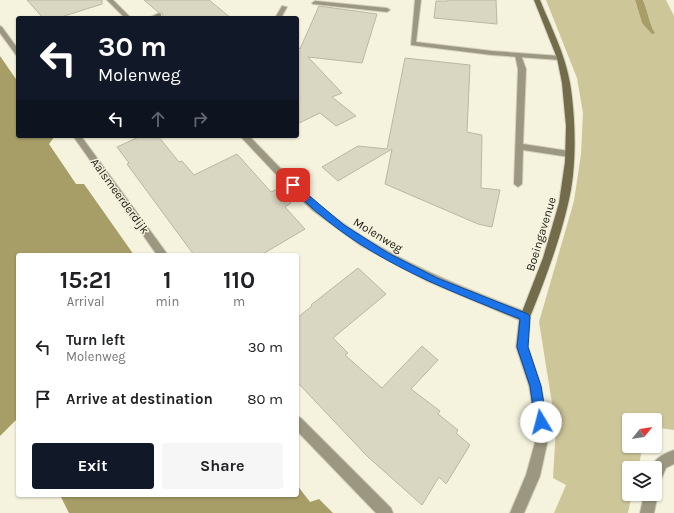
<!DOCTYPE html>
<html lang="en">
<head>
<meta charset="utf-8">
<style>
	:root { --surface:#fff; --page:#f6f6f6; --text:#202124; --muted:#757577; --accent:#111827 }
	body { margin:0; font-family:Karla,sans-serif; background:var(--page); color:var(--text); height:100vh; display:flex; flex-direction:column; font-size:15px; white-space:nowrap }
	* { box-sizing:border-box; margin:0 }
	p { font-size:13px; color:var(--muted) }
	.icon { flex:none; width:22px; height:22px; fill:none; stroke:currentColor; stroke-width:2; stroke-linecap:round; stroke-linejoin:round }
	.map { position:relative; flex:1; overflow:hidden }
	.details { position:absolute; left:16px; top:253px; width:283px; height:244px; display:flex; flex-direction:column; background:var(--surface); border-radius:4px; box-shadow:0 1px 3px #0004 }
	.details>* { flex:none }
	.guide { position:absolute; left:16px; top:16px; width:283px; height:122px; border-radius:4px; box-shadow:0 1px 3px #0004; background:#111827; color:#fff; overflow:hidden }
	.needle { width:26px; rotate:60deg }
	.tools { position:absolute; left:622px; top:413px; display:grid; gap:8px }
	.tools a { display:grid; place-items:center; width:40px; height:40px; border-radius:4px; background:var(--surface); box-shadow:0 1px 3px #0004; font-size:20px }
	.pin { position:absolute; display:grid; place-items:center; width:34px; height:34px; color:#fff; margin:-17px; border-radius:8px; box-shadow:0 2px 6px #0006 }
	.me { position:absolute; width:44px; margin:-22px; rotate:352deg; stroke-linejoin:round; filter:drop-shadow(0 0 3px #0008) }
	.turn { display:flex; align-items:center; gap:14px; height:84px; padding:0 16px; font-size:18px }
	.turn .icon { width:52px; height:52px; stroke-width:2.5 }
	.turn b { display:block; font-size:28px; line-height:34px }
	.lanes { display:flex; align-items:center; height:38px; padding:0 16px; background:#0003; justify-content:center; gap:20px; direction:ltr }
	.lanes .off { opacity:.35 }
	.eta { display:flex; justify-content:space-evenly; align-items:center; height:68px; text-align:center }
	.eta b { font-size:24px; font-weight:700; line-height:28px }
	.primary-button { display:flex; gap:8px; margin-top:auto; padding:8px 16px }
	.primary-button a { flex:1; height:46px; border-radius:4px; background:var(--accent); color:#fff; font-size:16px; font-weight:700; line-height:46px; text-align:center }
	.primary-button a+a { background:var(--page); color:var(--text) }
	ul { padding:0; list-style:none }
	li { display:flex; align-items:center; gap:12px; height:52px; padding:0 16px }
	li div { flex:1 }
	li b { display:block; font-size:15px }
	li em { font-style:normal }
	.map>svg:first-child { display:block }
	.green { fill:#cdc699 }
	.water { fill:#a79d67 }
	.building { fill:#d9d6c2; stroke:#bab7a3 }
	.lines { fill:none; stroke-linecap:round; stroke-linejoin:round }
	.lane-casing { stroke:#d2cfbd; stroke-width:2 }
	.street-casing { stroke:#d2cfbd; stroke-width:2 }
	.secondary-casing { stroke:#d2cfbd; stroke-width:2 }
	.lane { fill:#9b9780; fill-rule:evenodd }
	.street { fill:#9b9780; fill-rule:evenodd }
	.secondary { fill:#726c4a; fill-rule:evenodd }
	.route { fill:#1a73e8; stroke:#114b97 }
	.labels { text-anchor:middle; stroke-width:3; stroke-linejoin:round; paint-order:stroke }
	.street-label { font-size:12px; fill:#1b1912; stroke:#f5f2dd }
</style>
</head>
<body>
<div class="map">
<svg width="674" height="513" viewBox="0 0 674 513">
	<rect width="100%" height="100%" fill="#f5f2dd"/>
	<!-- green -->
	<path class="green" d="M546,0H635L642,23L655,33C649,22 648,11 643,0H666L674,16V430L660,428L655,432V420H629V446H643L638,468H629V494H632L628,513H554L566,485L553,478L556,428L539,322L574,201L581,154L583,113L577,78Z"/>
	<!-- water -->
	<g class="water">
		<path d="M635,0H643C648,11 649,23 655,33L652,34L642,23Z"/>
		<path d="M0,56L18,82V136H55L49,144L76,184H84L134,255H18V418L0,436Z"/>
		<path d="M297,485L310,502L319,499L333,513H69L60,495H297Z"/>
	</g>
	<!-- building -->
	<g class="building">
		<path d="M27,0H102V4L58,18H43Z"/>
		<path d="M144,0H209L231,18H164L162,13L158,12Z"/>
		<path d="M448,0H496L497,24L434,18L436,1H448Z"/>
		<path d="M319,6L377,14L362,63L308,57L342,93L332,97L356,116L336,126L320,113L297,124V46L300,49Z"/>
		<path d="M405,58L470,65L467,132L482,135L481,188L500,190L492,227L478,224L385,184L392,149L338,181L322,167L358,146L387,149Z"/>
		<path d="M141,136H158L179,162L182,161L194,175L237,154L271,192L278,189L291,203L285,207L305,229L261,255H194L127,164L129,163L117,147Z"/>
		<path d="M358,268L386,294L333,338L348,353L345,355L382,388L422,346L438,360L411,389L440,411L438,414L458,430L456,433L470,445L446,484L439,477L422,505L368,457L297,382V318L312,306L311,305Z"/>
	</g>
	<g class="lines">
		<!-- lane casing -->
		<g class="lane-casing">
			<g id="lane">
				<path d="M315,1L387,8L390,10L387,12L313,4L312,3Z"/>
				<path d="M282,6L287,7L281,18H275Z"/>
				<path d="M159,13L161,14V16L149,18Z"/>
				<path d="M518,53L521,55L526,69L523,144L569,151L573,154L569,157L523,150L522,184L518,187L514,184L518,69L515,55Z"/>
				<path d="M674,450V464L666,468L660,482L655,484V468H651C656,457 663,454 674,450Z"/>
				<path d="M655,489L658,494L654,513H640L644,494H655Z"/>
			</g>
		</g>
		<!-- street casing -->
		<g class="street-casing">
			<g id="street">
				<path d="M107,0H113L131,18H125Z"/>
				<path d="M415,0H421L416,42L492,51L560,56L563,58L560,60L492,55L411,45Z"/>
				<path d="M0,26L2,27L18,49V56L16,55L0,33Z"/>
				<path d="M73,136H81L168,255H157Z"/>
				<path d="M240,136H249C276,163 302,193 333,216C392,260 461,287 529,313L530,317L528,347L541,386L549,435L540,476L524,513H510L526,475L537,435L529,386L516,347L519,320L427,281L360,245L312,210L288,187Z"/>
				<path d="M297,416L301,418L391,508L393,513H376L297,431Z"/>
			</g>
		</g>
		<!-- secondary casing -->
		<g class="secondary-casing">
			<path id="secondary" d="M534,0H540C551,27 565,54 570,83C576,119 577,169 568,204C559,243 545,280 530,317L529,321L525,322L521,321L520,317L543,258L559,203L565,162L566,126L562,83L557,58Z"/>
		</g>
		<!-- lane -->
		<use href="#lane" class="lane"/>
		<!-- street -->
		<use href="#street" class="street"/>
		<!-- secondary -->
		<use href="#secondary" class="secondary"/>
	</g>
	<!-- route -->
	<path class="route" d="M293,182L344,225L388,253L437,278L528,314L530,317L528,347L541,386L547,422L545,426L541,428L537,426L535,422L530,386L517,347L520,319C433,284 357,256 290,187V183Z"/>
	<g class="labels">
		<!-- street labels -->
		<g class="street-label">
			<text transform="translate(120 196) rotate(54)" y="4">Aalsmeerderdijk</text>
			<text transform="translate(541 234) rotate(-73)" y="4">Boeingavenue</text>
			<text transform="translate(378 235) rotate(31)" y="4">Molenweg</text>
		</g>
	</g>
</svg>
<div class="tools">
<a><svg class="needle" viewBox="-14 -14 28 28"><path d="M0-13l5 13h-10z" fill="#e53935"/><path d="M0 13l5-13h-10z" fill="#757577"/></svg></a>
<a><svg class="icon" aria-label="layers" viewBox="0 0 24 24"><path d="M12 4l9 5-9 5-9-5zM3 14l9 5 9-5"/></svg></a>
</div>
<div class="pin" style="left:293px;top:185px;background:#d93025"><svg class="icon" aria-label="arrive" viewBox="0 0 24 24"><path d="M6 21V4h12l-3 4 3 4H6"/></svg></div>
<svg class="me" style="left:541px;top:422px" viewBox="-20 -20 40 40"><circle r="19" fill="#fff"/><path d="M0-13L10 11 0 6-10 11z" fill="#1a73e8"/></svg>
<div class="guide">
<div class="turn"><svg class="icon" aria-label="left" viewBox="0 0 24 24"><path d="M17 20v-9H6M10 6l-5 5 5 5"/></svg><div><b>30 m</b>Molenweg</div></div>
<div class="lanes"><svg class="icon" aria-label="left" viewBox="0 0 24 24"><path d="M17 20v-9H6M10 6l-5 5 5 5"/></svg><svg class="icon off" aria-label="ahead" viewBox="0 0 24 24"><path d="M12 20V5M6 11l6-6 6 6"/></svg><svg class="icon off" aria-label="right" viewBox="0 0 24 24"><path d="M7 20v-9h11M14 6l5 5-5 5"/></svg></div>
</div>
<section class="details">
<div class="eta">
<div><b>15:21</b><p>Arrival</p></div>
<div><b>1</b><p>min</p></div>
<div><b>110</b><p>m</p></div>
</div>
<ul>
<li><svg class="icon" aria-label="left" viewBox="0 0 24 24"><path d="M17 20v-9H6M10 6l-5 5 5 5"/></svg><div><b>Turn left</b><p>Molenweg</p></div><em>30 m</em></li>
<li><svg class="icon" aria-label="arrive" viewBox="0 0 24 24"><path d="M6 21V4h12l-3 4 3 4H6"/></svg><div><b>Arrive at destination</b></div><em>80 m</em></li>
</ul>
<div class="primary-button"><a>Exit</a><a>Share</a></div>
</section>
</div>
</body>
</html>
